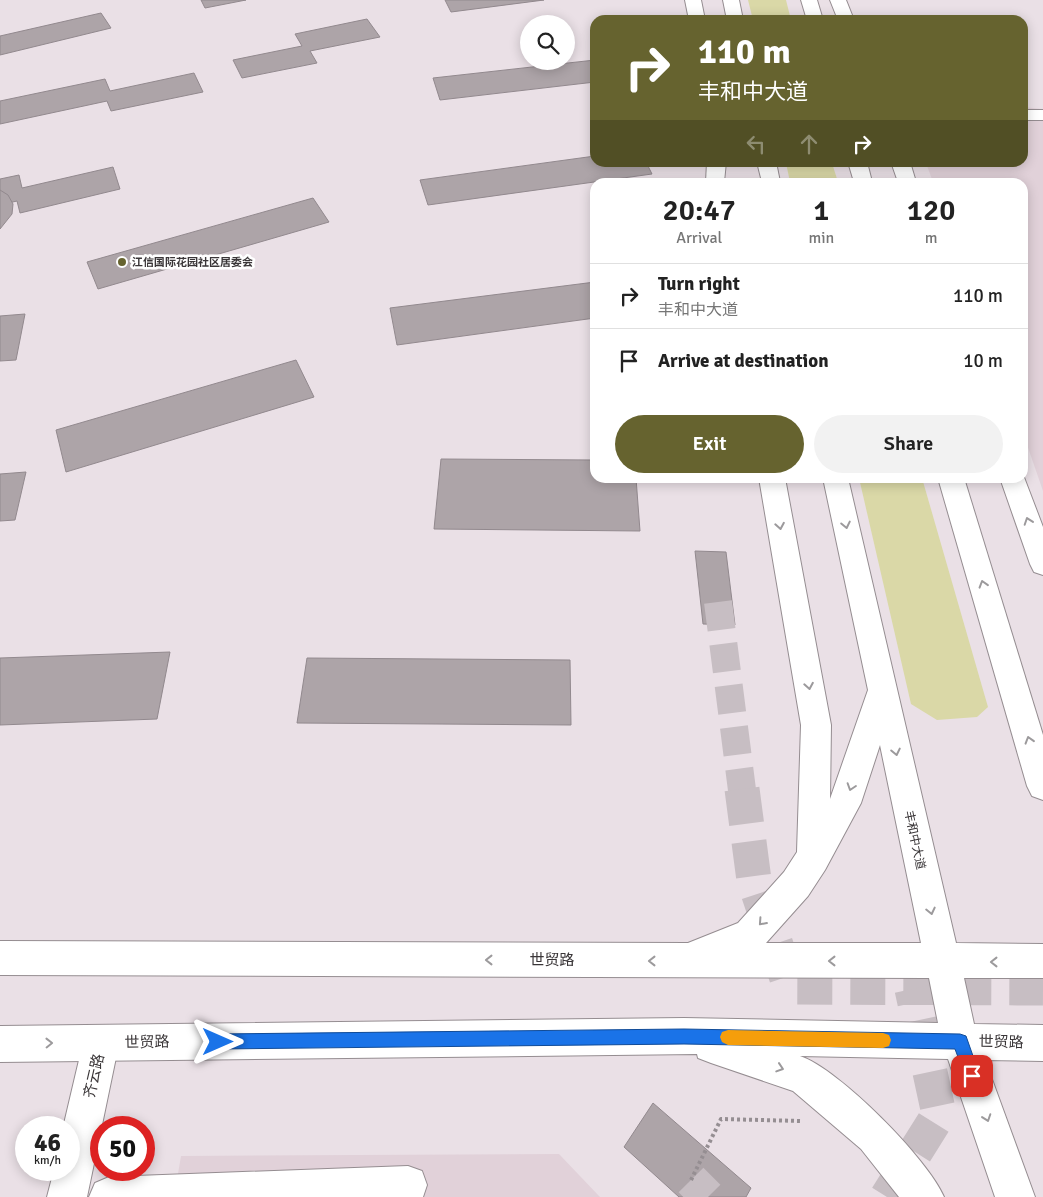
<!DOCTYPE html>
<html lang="en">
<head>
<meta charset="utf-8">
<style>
	:root { --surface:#fff; --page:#f2f2f2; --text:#222; --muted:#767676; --line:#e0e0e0; --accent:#66632f }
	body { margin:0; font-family:Signika,"Noto Sans SC",sans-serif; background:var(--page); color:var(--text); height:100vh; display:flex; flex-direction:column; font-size:19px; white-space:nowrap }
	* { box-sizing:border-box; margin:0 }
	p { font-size:16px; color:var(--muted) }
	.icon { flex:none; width:28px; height:28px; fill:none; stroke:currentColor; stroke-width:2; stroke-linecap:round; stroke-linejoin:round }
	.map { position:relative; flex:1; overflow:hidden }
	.details { position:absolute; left:590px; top:178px; width:438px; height:305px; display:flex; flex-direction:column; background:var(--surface); border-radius:15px; box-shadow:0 2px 12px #0003 }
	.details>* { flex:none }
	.top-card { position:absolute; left:590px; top:15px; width:438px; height:152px; border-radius:15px; box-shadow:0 2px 12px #0003; background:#66632f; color:#fff; overflow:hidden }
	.tools { position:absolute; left:520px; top:15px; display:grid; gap:10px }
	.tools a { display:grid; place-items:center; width:55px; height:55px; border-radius:50%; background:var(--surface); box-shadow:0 2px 12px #0003; font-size:25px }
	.speed { position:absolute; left:15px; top:1116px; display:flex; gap:10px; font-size:25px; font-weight:700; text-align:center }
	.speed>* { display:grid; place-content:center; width:65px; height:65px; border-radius:50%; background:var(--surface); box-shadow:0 2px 12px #0003; line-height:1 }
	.speed small { font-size:12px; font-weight:400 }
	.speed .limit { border:8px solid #d22; background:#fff; color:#111 }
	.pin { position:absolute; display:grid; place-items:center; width:42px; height:42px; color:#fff; margin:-21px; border-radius:10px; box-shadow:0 2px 8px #0006 }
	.me { position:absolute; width:55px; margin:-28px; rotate:90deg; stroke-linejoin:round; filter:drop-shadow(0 0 4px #0008) }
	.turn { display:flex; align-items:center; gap:18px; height:105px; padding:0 25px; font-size:22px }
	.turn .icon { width:65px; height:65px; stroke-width:2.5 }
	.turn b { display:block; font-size:35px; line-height:42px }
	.lanes { display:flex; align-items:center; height:48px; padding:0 25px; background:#0003; justify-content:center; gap:25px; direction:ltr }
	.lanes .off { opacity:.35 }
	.eta { display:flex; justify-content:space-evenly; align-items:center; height:85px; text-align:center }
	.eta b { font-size:30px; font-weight:600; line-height:35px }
	.primary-button { display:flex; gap:10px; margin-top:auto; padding:10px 25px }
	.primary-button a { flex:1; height:58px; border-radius:30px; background:var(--accent); color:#fff; font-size:20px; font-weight:600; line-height:58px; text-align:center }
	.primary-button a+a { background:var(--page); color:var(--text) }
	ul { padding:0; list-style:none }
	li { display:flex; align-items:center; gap:15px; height:65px; padding:0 25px; border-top:1px solid var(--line) }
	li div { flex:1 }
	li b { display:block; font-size:19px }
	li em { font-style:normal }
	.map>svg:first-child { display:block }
	.built { fill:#e1d1d9 }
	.green { fill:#dad8a7 }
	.building { fill:#ada4a8; stroke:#92898e }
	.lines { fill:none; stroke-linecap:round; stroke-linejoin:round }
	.minor-tunnel-far1 { stroke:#c7bec3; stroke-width:28; stroke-dasharray:28 14; stroke-linecap:butt }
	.minor-tunnel { stroke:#c7bec3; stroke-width:35; stroke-dasharray:35 18; stroke-linecap:butt }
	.minor-casing { stroke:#958d91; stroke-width:2 }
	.major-casing { stroke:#958d91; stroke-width:2 }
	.path { stroke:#958e92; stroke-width:4; stroke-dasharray:3 3; stroke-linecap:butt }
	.minor { fill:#fff; fill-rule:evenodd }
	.major { fill:#fff; fill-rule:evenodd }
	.oneway { stroke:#9c9a9c }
	.route { fill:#1a73e8; stroke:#114b97 }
	.slow { fill:#f59e0b }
	.poi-dot { fill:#66632f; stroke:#fff; stroke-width:2 }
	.labels { text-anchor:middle; stroke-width:5; stroke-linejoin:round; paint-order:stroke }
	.far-poi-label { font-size:11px; font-weight:bold; fill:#3a3638; stroke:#fff; text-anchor:start }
	.street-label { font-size:12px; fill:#3a3638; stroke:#fff }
	.near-street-label { font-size:15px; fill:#3a3638; stroke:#fff }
</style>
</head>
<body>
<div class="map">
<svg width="1043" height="1197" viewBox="0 0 1043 1197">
	<rect width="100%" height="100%" fill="#eae0e6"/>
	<!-- built -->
	<g class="built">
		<path d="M1023,107L1043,109V491L1023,433L1022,182H933L926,163L1022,162Z"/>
		<path d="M559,1154L600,1197H174L181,1156Z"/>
	</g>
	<!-- green -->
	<g class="green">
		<path d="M748,0H786L791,20H753Z"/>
		<path d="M786,163H832L838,182H790Z"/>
		<path d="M859,478H922L988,707L977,717L937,720L911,704Z"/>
	</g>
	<!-- building -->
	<g class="building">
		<path d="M201,0H246L205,8Z"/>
		<path d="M445,0H544L451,12Z"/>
		<path d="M101,13L111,28L0,55V36Z"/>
		<path d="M367,19L380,37L310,51L317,63L242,78L233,60L302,46L295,34Z"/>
		<path d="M595,60V82L440,100L433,78Z"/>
		<path d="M194,73L203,92L111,111L107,101L0,124V101L105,79L110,91Z"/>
		<path d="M595,156V162H646L652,174L428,205L420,180Z"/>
		<path d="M113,167L120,189L20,213L17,201L0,205V179L19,175L22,188Z"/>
		<path d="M0,190L8,195L13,204L12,214L0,229Z"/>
		<path d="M313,198L329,222L98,289L87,262Z"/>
		<path d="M595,282V318L397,345L390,308Z"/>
		<path d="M25,314L16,360L0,361V316Z"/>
		<path d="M296,360L314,397L66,472L56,430Z"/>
		<path d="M441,459L595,460V478H636L640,531L434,529Z"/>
		<path d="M26,472L15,520L0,521V474Z"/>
		<path d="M695,551L726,552L735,625L703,624Z"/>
		<path d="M170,652L157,719L0,725V658Z"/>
		<path d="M307,658L570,660L571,725L297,723Z"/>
		<path d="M653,1103L751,1188L746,1197H679L624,1147Z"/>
	</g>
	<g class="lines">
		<!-- minor-tunnel-far1 -->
		<path class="minor-tunnel-far1" d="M718,602L742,790"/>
		<!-- minor-tunnel -->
		<g class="minor-tunnel">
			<path d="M742,789L754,880L790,987L1043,988"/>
			<path d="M691,1180L708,1197"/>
			<path d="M887,1197L939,1114L912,989"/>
		</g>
		<!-- minor casing -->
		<g class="minor-casing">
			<g id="minor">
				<rect x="1022" y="110" width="21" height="10"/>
				<path d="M101,1025L114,1030L119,1043L87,1197H47L54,1170H69V1128H63L83,1043L88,1030Z"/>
				<path d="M408,1166L422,1171L427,1185L423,1197H89L95,1183L109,1177Z"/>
			</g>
		</g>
		<!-- major casing -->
		<g class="major-casing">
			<g id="major">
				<path d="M685,0H701L705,20H689Z"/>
				<path d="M723,0H739L743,20H727Z"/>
				<path d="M801,0H817L823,20H807Z"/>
				<path d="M830,0H846L854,20H838Z"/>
				<path d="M707,162H726L724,182H706Z"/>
				<path d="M757,162H776L780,182H762Z"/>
				<path d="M848,162H867L872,182H854Z"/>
				<path d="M891,162H910L916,182H898Z"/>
				<path d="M1022,472L1043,527V575L1034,572L1030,564L1000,478H1022Z"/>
				<path d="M759,478H785L831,725L830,799L868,690L823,478H848L956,943L1043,944V978H964L974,1024L1043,1025V1061L985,1060L1035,1197H995L948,1059L800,1056C839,1069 928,1159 944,1197H899L861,1149L793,1091L711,1063L698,1058L697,1054L0,1062V1026L684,1018L938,1023L929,978L0,975V941L688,943L738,923L784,872L797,852L801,725ZM880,745L921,943H766L808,896L825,870L861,803Z"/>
				<path d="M938,478H964L1043,735V800L1032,796L1027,786Z"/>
			</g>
		</g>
		<!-- path -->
		<path class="path" d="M691,1180L721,1119L800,1121"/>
		<!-- minor -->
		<use href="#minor" class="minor"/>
		<!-- major -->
		<use href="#major" class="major"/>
	</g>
	<!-- one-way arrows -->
	<defs><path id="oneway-chevron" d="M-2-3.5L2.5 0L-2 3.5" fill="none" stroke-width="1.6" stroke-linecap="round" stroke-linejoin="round" transform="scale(1.25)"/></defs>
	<g class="oneway">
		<use href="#oneway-chevron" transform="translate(1028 521) rotate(-109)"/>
		<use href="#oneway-chevron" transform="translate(846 525) rotate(78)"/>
		<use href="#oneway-chevron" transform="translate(780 526) rotate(80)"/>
		<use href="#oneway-chevron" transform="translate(983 584) rotate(-107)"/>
		<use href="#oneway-chevron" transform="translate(809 686) rotate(80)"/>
		<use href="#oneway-chevron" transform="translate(1029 740) rotate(-107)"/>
		<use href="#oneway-chevron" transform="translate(896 752) rotate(78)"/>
		<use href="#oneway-chevron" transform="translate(851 787) rotate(108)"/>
		<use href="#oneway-chevron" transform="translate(931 911) rotate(77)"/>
		<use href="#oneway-chevron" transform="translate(762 922) rotate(132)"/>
		<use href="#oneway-chevron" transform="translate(489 960) rotate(-180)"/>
		<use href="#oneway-chevron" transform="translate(652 961) rotate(-180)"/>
		<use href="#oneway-chevron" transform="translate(832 961) rotate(-180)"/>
		<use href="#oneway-chevron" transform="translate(994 962) rotate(180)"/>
		<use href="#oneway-chevron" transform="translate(49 1043) rotate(-1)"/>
		<use href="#oneway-chevron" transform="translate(780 1068) rotate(18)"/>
		<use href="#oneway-chevron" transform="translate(987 1118) rotate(71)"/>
	</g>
	<!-- route -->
	<path class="route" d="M684,1029L960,1034L966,1036L980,1076L978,1081L972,1083L967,1081L955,1049L684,1044L218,1049L213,1047L210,1042L213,1036L218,1034Z"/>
	<!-- slow -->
	<path class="slow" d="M728,1030L883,1033L889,1035L891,1040L889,1046L883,1048L728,1045L722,1042L720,1037L722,1032Z"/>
	<!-- markers -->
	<circle class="poi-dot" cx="122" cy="262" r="5"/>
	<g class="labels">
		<!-- far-poi labels -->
		<g class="far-poi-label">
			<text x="132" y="266">江信国际花园社区居委会</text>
		</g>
		<!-- street labels -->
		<g class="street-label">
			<text transform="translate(915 840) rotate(78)" y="4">丰和中大道</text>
		</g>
		<!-- near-street labels -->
		<g class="near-street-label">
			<text x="552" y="965">世贸路</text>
			<text transform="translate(147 1042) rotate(-1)" y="5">世贸路</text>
			<text transform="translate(1001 1042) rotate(1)" y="5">世贸路</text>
			<text transform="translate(94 1076) rotate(-77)" y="5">齐云路</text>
		</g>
	</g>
</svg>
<div class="tools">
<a><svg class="icon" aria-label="search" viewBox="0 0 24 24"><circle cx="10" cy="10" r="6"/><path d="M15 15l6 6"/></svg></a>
</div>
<div class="speed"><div>46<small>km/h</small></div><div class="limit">50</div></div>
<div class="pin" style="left:972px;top:1076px;background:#d93025"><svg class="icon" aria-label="arrive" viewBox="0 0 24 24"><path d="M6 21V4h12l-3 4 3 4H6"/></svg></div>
<svg class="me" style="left:218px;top:1042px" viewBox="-20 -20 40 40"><path d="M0-17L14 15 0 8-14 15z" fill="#1a73e8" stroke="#fff" stroke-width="4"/></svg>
<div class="top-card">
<div class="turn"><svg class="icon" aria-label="right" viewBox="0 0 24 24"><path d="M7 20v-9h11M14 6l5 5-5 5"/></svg><div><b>110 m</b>丰和中大道</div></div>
<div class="lanes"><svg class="icon off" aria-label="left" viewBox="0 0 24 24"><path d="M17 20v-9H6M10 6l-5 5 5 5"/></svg><svg class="icon off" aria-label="ahead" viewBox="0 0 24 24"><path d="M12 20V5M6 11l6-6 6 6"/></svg><svg class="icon" aria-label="right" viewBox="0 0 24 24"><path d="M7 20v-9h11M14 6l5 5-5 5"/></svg></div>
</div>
<section class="details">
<div class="eta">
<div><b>20:47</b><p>Arrival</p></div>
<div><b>1</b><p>min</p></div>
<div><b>120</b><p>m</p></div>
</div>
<ul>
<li><svg class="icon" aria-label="right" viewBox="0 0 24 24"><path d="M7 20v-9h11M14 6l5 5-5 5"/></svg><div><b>Turn right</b><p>丰和中大道</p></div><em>110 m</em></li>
<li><svg class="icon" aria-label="arrive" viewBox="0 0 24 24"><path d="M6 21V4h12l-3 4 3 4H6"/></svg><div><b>Arrive at destination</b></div><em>10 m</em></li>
</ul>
<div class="primary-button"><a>Exit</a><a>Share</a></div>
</section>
</div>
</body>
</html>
